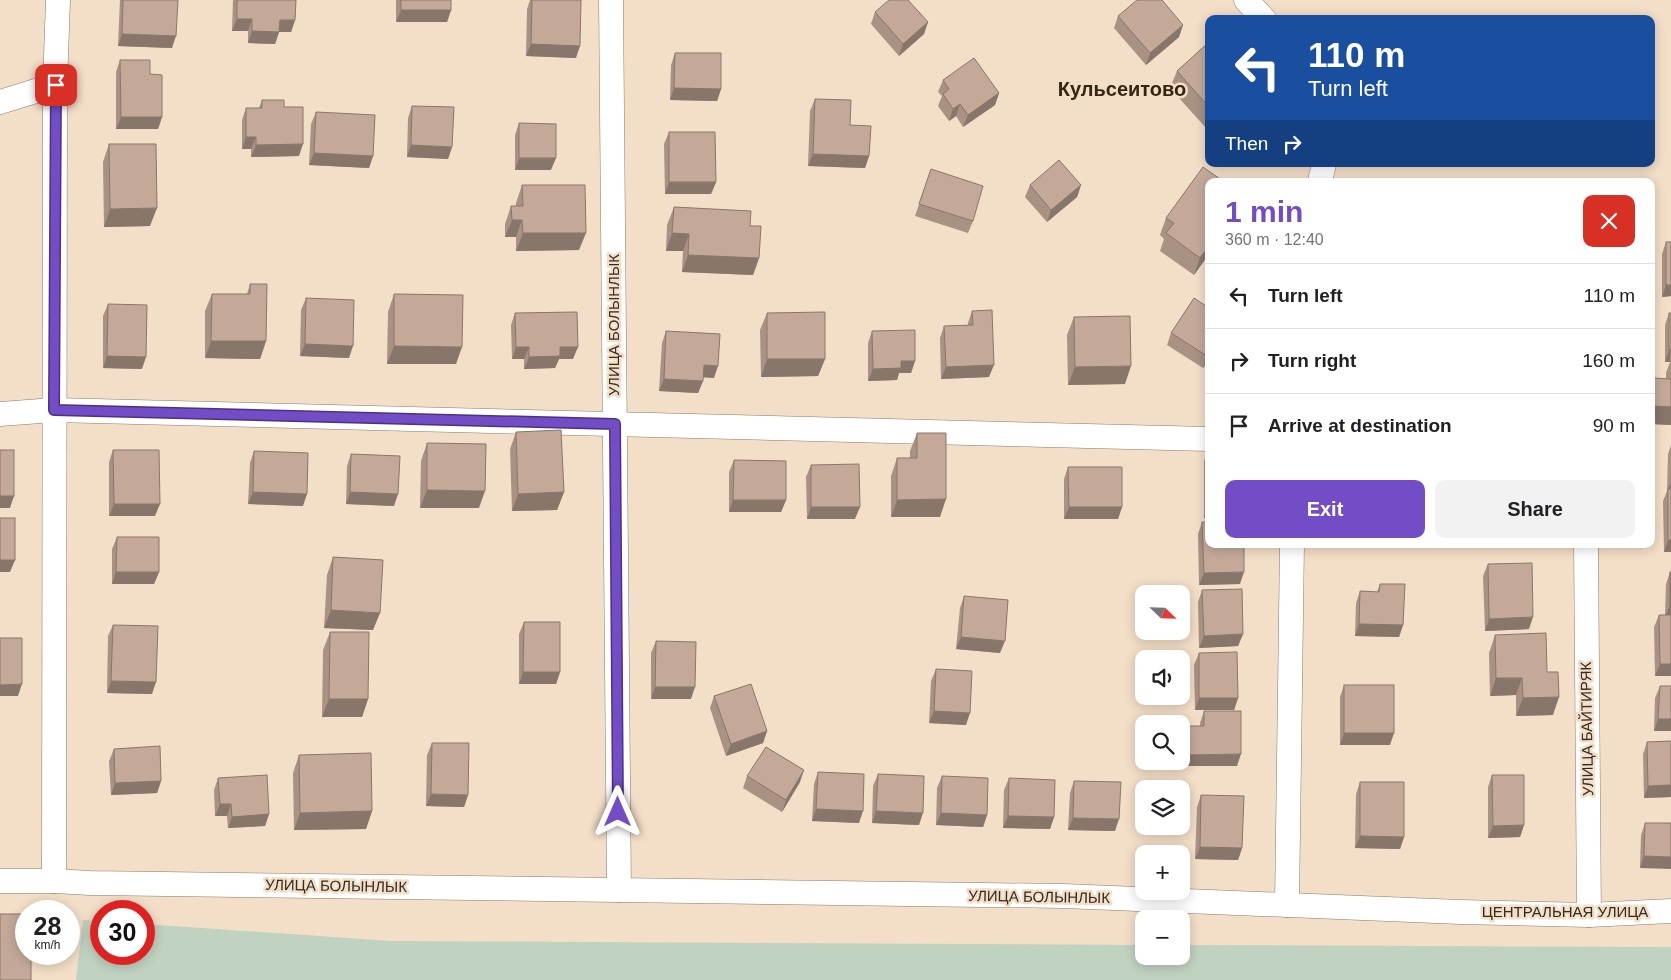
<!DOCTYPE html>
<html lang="en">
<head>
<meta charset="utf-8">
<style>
	:root { --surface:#fff; --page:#f2f2f2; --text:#202124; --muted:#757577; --line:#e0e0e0; --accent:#734dc6 }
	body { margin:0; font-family:Arial,sans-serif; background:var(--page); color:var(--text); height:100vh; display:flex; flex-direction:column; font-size:19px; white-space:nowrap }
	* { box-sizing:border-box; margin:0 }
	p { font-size:16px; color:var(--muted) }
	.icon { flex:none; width:28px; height:28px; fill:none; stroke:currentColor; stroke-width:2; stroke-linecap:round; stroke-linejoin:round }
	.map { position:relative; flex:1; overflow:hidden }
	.drawer { position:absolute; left:1205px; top:178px; width:450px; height:370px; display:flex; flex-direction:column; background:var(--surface); border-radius:10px; box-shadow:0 2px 12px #0003 }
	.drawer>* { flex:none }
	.guide { position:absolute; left:1205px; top:15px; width:450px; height:152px; border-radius:10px; box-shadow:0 2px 12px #0003; background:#1a4fa0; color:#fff; overflow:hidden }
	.needle { width:32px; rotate:113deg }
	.controls { position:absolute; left:1135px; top:585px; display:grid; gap:10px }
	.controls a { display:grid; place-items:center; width:55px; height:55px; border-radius:10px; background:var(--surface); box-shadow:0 2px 12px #0003; font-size:25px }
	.speed { position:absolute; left:15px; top:900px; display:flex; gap:10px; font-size:25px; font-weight:700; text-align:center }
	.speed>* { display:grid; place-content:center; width:65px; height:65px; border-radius:50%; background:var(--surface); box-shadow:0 2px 12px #0003; line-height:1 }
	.speed small { font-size:12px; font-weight:400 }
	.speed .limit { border:8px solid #d22; background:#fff; color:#111 }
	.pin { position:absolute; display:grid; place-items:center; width:42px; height:42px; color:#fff; margin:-21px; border-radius:10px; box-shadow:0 2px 8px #0006 }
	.me { position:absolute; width:55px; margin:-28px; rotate:0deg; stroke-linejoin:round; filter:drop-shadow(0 0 4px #0008) }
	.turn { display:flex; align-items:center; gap:18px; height:105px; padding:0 20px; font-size:22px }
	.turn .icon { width:65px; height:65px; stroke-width:2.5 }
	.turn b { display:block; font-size:35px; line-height:42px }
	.then { display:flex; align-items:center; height:48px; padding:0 20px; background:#0003; gap:10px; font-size:19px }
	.round { display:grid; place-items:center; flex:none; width:52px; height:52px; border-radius:10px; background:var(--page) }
	.overview { display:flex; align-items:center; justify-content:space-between; height:85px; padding:0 20px }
	h1 { font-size:30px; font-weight:700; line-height:38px; color:var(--accent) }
	.action { display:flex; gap:10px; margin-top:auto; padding:10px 20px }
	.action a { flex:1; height:58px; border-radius:10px; background:var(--accent); color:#fff; font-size:20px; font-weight:700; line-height:58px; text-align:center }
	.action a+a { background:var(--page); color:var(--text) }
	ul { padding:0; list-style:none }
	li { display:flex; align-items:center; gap:15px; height:65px; padding:0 20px; border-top:1px solid var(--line) }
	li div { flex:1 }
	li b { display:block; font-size:19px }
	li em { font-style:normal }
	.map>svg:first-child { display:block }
	.green { fill:#c0d2c0 }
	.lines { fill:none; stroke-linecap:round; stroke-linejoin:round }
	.minor-casing { stroke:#8d7a66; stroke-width:25 }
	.minor { stroke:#fff; stroke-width:24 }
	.wall { fill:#a99184 }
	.shaded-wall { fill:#89766b }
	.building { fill:#c4a999; stroke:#89766b }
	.route-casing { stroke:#4b3281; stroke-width:12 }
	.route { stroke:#734dc6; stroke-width:9 }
	.labels { text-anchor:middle; stroke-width:5; stroke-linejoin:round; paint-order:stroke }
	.street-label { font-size:15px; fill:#332b22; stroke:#f3dec7 }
	.district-label { font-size:20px; font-weight:bold; fill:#352613; stroke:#f3dec7 }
</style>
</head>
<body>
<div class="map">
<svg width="1671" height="980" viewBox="0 0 1671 980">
	<rect width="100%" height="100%" fill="#f3dec7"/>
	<!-- green -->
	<path class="green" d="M83,920L101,921V954H144V924L391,941L1144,945V956H1181V945L1671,947V980H76Z"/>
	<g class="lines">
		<!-- minor casing -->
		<g class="minor-casing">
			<g id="minor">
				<path d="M611,0L619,890"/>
				<path d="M1246,0L1264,19"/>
				<path d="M0,102L55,85L58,0"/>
				<path d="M1320,181L1324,164"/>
				<path d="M0,414L54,410L1209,439"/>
				<path d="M1586,544L1589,915"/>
				<path d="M0,881H54L90,883L1064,896L1460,912L1589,915L1671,911"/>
				<path d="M54,881L55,85"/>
				<path d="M1287,905L1292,544"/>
			</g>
		</g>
		<!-- minor -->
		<use href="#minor" class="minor"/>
	</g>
	<!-- wall -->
	<g class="wall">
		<path d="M120,0H178L172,48L118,46Z"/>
		<path d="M233,0H296L295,20L291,32H279L275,44L248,43V31H232Z"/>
		<path d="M396,0H451V10L447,22H396Z"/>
		<path d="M530,0H581L576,58L526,56L527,9Z"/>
		<path d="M875,12L928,22L924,34L899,56L871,24Z"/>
		<path d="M1118,16L1183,25L1179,37L1146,65L1114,28Z"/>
		<path d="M1209,42V126L1206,128L1170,88L1177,71Z"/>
		<path d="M675,53L721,89L717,101L670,100L671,65Z"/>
		<path d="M120,60L150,74L162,117L158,129H116V72Z"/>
		<path d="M943,80L999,93L995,105L963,127L956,116L949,121L938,106L942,96L938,92Z"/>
		<path d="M815,99L850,125L869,156L865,168L808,166L810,111Z"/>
		<path d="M262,100L284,107L299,156L251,157V149H242V120L246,108H259Z"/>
		<path d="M412,106L452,147L448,159L407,157L408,118Z"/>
		<path d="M316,112L373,156L369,168L309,165L311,124Z"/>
		<path d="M519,123L551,170H515V135Z"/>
		<path d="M669,132L716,182L711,194H665L664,144Z"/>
		<path d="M109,144L150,226L104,227L103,162Z"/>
		<path d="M931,169L973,221L968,233L915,216Z"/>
		<path d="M1209,181V254L1194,275L1160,251L1164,239L1160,235L1166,218Z"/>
		<path d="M522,185L579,250L516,251V237H505V224L511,206H516V203Z"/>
		<path d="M1030,185H1081L1077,197L1047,222L1025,197Z"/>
		<path d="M674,207L750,226L759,258L753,275L682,272L683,251H666L667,225Z"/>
		<path d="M1666,242L1671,296L1662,297V254Z"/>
		<path d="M250,284L266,341L260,359L205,358V311L212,294H247Z"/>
		<path d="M394,294L456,364H387L388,312Z"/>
		<path d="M306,298L349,358L300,356L301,310Z"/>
		<path d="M108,304L142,369L103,368V316Z"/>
		<path d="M1209,308V359L1203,368L1167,345L1171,333Z"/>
		<path d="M972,311L989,377L941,379L940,338L944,326L968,325V323Z"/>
		<path d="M515,313L573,359H559L555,368L524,369V359H512L511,325Z"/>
		<path d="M767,313L825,359L818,376L761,377L760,330Z"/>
		<path d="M1669,313H1671V425L1651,424V383L1653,378L1666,379V373L1670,362H1665V325Z"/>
		<path d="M1074,317L1125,384L1068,385L1067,335Z"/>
		<path d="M666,331L714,378L703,377V381L698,393L659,391L662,343Z"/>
		<path d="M872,331L915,361L911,373H899L897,380L868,381V343Z"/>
		<path d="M516,432L564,492L557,510L512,511L510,449Z"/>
		<path d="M917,433L940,517H891V476L897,458H910V451Z"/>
		<path d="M427,443L479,508H420L421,461Z"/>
		<path d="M1671,445V552H1664L1663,501L1667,491L1668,454Z"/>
		<path d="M1208,449H1209V518H1204V461Z"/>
		<path d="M113,450L155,516H109V462Z"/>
		<path d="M254,451L303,506L248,504L250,463Z"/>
		<path d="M351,454L394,506L346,504L347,466Z"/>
		<path d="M734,460L786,500L781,512H729V472Z"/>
		<path d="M811,465L855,519H807L806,477Z"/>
		<path d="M1068,467L1122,507L1118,519H1064V479Z"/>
		<path d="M1202,522L1240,584L1199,585L1198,534Z"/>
		<path d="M117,537L159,572L154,584H112V549Z"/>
		<path d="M333,557L373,630L324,628L327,575Z"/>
		<path d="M1488,564L1529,629L1485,631L1483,576Z"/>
		<path d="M1670,572H1671V676H1655L1654,627L1659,615H1665L1666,584Z"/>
		<path d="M1380,584L1403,625L1399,637L1355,636L1356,603L1360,591L1377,592Z"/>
		<path d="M1202,590L1243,634L1238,646L1199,648L1198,602Z"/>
		<path d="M964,596L1000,653L956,649L960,608Z"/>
		<path d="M524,622L560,672L556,684H519V634Z"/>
		<path d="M113,625L152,694L107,693L108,636Z"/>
		<path d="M330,632L368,699L362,717H322L323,650Z"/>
		<path d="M1495,635L1547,672L1553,715L1516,716V695L1490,696L1489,653Z"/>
		<path d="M656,641L691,699H651V653Z"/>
		<path d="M1199,653L1238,698L1234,710H1195L1194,665Z"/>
		<path d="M936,669L966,725L929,723L931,681Z"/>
		<path d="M1344,685L1390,745H1340V697Z"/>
		<path d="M1660,686H1671V731H1654L1655,698Z"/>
		<path d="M714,696L767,731L763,743L726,756L710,708Z"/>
		<path d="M1204,711L1237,766H1184L1183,738L1188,726H1200V723Z"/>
		<path d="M1671,741V797L1644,798L1643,754L1647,742Z"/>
		<path d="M432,743L468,795L464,807L426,806L427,755Z"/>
		<path d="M114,749L161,781L157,793L111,795L109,761Z"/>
		<path d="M299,755L372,811L366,829L294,830L293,773Z"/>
		<path d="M818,772L859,823L812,821L814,784Z"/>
		<path d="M878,774L919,825L872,823L873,786Z"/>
		<path d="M1492,775L1524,825L1520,837L1488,838V787Z"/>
		<path d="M747,776L800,782L782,812L743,788Z"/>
		<path d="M942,776L987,815L983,827L936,825L937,788Z"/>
		<path d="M218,778L269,814L265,826L228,828L227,816H215L214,790Z"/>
		<path d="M1009,778L1054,817L1050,829L1003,828L1004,790Z"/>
		<path d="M1074,781L1115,831L1068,830L1070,793Z"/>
		<path d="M1360,782L1404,837L1400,849L1355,848L1356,794Z"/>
		<path d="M1201,795L1242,848L1238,860L1195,859L1197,807Z"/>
		<path d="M1645,823H1671L1640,868L1641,835Z"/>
	</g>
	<!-- shaded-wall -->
	<g class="shaded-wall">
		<path d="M401,10H451L447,22H396Z"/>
		<path d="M237,19H252L248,31H232Z"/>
		<path d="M280,20H295L291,32H279L275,44L248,43L252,31Z"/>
		<path d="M928,22L924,34L899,56L903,44Z"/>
		<path d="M1183,25L1179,37L1146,65L1150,53Z"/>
		<path d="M122,34L176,36L172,48L118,46Z"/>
		<path d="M531,44L580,46L576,58L526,56Z"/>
		<path d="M674,88L721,89L717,101L670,100Z"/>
		<path d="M999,93L995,105L963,127L968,115Z"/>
		<path d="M960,104L956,116L949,121L953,109Z"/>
		<path d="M121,117H162L158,129H116Z"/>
		<path d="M1209,120V126L1206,128Z"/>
		<path d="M246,137H256L251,149H242Z"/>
		<path d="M303,144L299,156L251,157L256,145Z"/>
		<path d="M411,145L452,147L448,159L407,157Z"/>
		<path d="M314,153L373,156L369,168L309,165Z"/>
		<path d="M813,154L869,156L865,168L808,166Z"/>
		<path d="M519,158H556L551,170H515Z"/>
		<path d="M669,182H716L711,194H665Z"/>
		<path d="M1081,185L1077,197L1047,222L1051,210Z"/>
		<path d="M157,208L150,226L104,227L110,209Z"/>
		<path d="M512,220H522L516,237H505Z"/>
		<path d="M523,233H586L579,250L516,251Z"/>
		<path d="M672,233L689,234L683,251H666Z"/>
		<path d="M1209,246V254L1194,275L1200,258Z"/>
		<path d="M688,255L759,258L753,275L682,272Z"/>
		<path d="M1666,285H1671V296L1662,297Z"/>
		<path d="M211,341H266L260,359L205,358Z"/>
		<path d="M305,344L353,346L349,358L300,356Z"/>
		<path d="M394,346L462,347L456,364H387Z"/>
		<path d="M516,347H529L524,359H512Z"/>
		<path d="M560,347H578L573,359H559L555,368L524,369L529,357Z"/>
		<path d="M1669,350H1671L1670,362H1665Z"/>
		<path d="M1209,354V359L1203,368L1207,356Z"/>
		<path d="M107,356L146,357L142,369L103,368Z"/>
		<path d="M767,359H825L818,376L761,377Z"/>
		<path d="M901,361H915L911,373H899L897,380L868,381L873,369Z"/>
		<path d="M704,365L718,366L714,378L699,377Z"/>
		<path d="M994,365L989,377L941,379L946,367Z"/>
		<path d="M1131,366L1125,384L1068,385L1075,367Z"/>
		<path d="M664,379L703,381L698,393L659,391Z"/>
		<path d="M1652,406L1671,407V425L1651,424Z"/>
		<path d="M1671,482V492H1667Z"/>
		<path d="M427,490L485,491L479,508H420Z"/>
		<path d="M253,492L307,494L303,506L248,504Z"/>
		<path d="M350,492L398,494L394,506L346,504Z"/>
		<path d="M564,492L557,510L512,511L518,494Z"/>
		<path d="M0,496H14L10,508H0Z"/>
		<path d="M946,499L940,517H891L897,500Z"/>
		<path d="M733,500H786L781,512H729Z"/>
		<path d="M114,504H160L155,516H109Z"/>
		<path d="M1208,506L1209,518H1204Z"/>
		<path d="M811,507H860L855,519H807Z"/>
		<path d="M1069,507H1122L1118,519H1064Z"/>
		<path d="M1668,540H1671V552H1664Z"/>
		<path d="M0,560H15L10,572H0Z"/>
		<path d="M116,572H159L154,584H112Z"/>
		<path d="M1244,572L1240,584L1199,585L1204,573Z"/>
		<path d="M1670,605H1671V617H1665Z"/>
		<path d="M331,610L380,613L373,630L324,628Z"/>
		<path d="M1533,617L1529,629L1485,631L1489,619Z"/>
		<path d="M1359,624L1403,625L1399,637L1355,636Z"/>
		<path d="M1243,634L1238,646L1199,648L1204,636Z"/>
		<path d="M961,637L1005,641L1000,653L956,649Z"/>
		<path d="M1660,664H1671V676H1655Z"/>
		<path d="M523,672H560L556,684H519Z"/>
		<path d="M1496,678H1522L1516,695L1490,696Z"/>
		<path d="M111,681L156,682L152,694L107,693Z"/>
		<path d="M22,684L18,696H0V685Z"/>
		<path d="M655,687H695L691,699H651Z"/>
		<path d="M1559,697L1553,715L1516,716L1523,698Z"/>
		<path d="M1199,698H1238L1234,710H1195Z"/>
		<path d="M329,699H368L362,717H322Z"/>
		<path d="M934,711L970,713L966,725L929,723Z"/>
		<path d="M1658,719H1671V731H1654Z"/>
		<path d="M767,731L763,743L726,756L731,744Z"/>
		<path d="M1344,733H1394L1390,745H1340Z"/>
		<path d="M1241,754L1237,766H1184L1188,755Z"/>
		<path d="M804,770L800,782L782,812L786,800Z"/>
		<path d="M161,781L157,793L111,795L115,783Z"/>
		<path d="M1671,785V797L1644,798L1648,786Z"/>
		<path d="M431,794L468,795L464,807L426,806Z"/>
		<path d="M220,804H231L227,816H215Z"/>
		<path d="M816,809L863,811L859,823L812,821Z"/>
		<path d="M372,811L366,829L294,830L300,813Z"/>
		<path d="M876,811L923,813L919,825L872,823Z"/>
		<path d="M941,813L987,815L983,827L936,825Z"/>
		<path d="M269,814L265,826L228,828L232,817Z"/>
		<path d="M1008,816L1054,817L1050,829L1003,828Z"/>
		<path d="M1073,818L1119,819L1115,831L1068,830Z"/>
		<path d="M1524,825L1520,837L1488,838L1493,826Z"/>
		<path d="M1360,836L1404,837L1400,849L1355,848Z"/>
		<path d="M1200,847L1242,848L1238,860L1195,859Z"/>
		<path d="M1644,856L1671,857V869L1640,868Z"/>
	</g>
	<!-- building -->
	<g class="building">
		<path d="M123,0H178L176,36L122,34Z"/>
		<path d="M237,0H296L295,20H280L279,32L252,31V19H237Z"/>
		<rect x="401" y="0" width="50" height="10"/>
		<path d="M532,0H581L580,46L531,44Z"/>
		<path d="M889,0H908L928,22L903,44L875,12Z"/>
		<path d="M1137,0H1162L1183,25L1150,53L1118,16Z"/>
		<path d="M1209,42V107L1177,71Z"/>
		<path d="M675,53H721V89L674,88Z"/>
		<path d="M974,58L999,93L968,115L960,104L953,109L943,94L949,89L943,80Z"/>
		<path d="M120,60H150V74L162,75V117H121Z"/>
		<path d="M815,99L851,100L850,125L871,126L869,156L813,154Z"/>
		<path d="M262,100H284V107H303V144L256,145V137H246V108H262Z"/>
		<path d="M412,106L454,107L452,147L411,145Z"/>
		<path d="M316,112L375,115L373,156L314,153Z"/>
		<path d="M519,123L556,124V158H519Z"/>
		<path d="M669,132H715L716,182H669Z"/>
		<path d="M109,144H156L157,208L110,209Z"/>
		<path d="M1059,160L1081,185L1051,210L1030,185Z"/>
		<path d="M1203,167L1223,181H1209V246L1200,258L1166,233L1174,223L1166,218Z"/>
		<path d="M931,169L983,186L973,221L919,204Z"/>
		<path d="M522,185H585L586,233H523L522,220H512L511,206H523Z"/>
		<path d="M674,207L751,211L750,226H761L759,258L688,255L689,234L672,233Z"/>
		<rect x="1666" y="242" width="5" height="43"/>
		<path d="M250,284H267L266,341H211L212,294H250Z"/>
		<path d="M394,294L463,295L462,347L394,346Z"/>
		<path d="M306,298L354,300L353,346L305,344Z"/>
		<path d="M1194,298L1209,308V354L1207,356L1171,333Z"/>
		<path d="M108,304L147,305L146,357L107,356Z"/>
		<path d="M992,310L994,365L946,367L944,326L973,325L972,311Z"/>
		<path d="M577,312L578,347H560V356L529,357V347H516L515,313Z"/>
		<path d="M825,312V359H767V313Z"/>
		<rect x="1669" y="313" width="2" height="37"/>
		<path d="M1130,316L1131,366L1075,367L1074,317Z"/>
		<path d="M915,330V361H901V368L873,369L872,331Z"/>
		<path d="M666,331L720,334L718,366L704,365L703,381L664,379Z"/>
		<path d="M1653,378L1671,379V407L1652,406Z"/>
		<path d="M561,430L564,492L518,494L516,432Z"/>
		<path d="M917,433H946V499L897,500V458H917Z"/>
		<path d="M427,443L486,444L485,491L427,490Z"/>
		<rect x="1208" y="449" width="1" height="57"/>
		<rect x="0" y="450" width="14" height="46"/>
		<path d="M113,450H159L160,504H114Z"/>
		<path d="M254,451L308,453L307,494L253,492Z"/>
		<path d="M351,454L400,456L398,494L350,492Z"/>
		<path d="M734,460L786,461V500H733Z"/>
		<path d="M859,464L860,507H811V465Z"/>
		<path d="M1068,467H1122V507H1069Z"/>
		<rect x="1668" y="489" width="3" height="51"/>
		<rect x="0" y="518" width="15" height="42"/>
		<path d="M1202,522H1209V544H1244V572L1204,573Z"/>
		<path d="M117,537H159V572H116Z"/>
		<path d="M333,557L383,560L380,613L331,610Z"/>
		<path d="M1532,563L1533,617L1489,619L1488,564Z"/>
		<rect x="1670" y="572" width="1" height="33"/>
		<path d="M1380,584H1405L1403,625L1359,624L1360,591L1379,592Z"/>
		<path d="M1242,589L1243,634L1204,636L1202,590Z"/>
		<path d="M964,596L1008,600L1005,641L961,637Z"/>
		<path d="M1659,615H1671V664H1660Z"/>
		<path d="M524,622H560V672H523Z"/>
		<path d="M113,625L158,626L156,682L111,681Z"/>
		<path d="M330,632H369L368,699H329Z"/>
		<path d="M1546,633L1547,672H1558L1559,697L1523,698L1522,678H1496L1495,635Z"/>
		<path d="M0,638H22V684L0,685Z"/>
		<path d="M656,641L696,642L695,687H655Z"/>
		<path d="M1237,652L1238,698H1199V653Z"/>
		<path d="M936,669L972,671L970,713L934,711Z"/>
		<path d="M751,684L767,731L731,744L714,696Z"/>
		<rect x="1344" y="685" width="50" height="48"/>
		<path d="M1660,686H1671V719H1658Z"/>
		<path d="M1204,711H1241V754L1188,755V726H1204Z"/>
		<path d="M1671,741V785L1648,786L1647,742Z"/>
		<path d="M432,743H469L468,795L431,794Z"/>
		<path d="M160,746L161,781L115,783L114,749Z"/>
		<path d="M766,747L804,770L786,800L747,776Z"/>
		<path d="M371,753L372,811L300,813L299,755Z"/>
		<path d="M818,772L864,774L863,811L816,809Z"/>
		<path d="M878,774L924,776L923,813L876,811Z"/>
		<path d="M267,775L269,814L232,817L231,804H220L218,778Z"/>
		<path d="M1492,775H1524V825L1493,826Z"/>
		<path d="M942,776L988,778L987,815L941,813Z"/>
		<path d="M1009,778L1055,780L1054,817L1008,816Z"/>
		<path d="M1074,781L1121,782L1119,819L1073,818Z"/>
		<path d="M1360,782H1404V837L1360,836Z"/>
		<path d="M1201,795L1244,796L1242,848L1200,847Z"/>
		<path d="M1645,823H1671V857L1644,856Z"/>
		<path d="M0,914H26V954H31V980H0Z"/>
	</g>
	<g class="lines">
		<!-- route casing -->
		<g class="route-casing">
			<path id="route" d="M56,85L54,410L615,424L618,812"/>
		</g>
		<!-- route -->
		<use href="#route" class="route"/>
	</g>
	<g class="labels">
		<!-- street labels -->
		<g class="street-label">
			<text transform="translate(614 325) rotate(-90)" y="5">УЛИЦА БОЛЫНЛЫК</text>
			<text transform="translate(1587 729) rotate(-91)" y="5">УЛИЦА БАЙТИРЯК</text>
			<text transform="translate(336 886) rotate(1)" y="5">УЛИЦА БОЛЫНЛЫК</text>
			<text transform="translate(1039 897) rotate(1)" y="5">УЛИЦА БОЛЫНЛЫК</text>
			<text x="1565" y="917">ЦЕНТРАЛЬНАЯ УЛИЦА</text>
		</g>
		<!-- district labels -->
		<g class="district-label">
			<text x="1122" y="96">Кульсеитово</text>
		</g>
	</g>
</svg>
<div class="controls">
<a><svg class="needle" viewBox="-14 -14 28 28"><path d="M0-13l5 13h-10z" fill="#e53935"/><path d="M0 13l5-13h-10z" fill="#757577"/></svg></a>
<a><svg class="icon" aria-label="sound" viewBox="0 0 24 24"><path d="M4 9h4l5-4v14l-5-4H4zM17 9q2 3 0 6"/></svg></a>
<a><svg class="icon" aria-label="search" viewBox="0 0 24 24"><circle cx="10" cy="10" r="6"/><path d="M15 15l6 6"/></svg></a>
<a><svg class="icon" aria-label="layers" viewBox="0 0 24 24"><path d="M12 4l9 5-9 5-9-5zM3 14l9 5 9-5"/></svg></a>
<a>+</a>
<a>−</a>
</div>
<div class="speed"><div>28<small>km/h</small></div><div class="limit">30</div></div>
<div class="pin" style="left:56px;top:85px;background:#d93025"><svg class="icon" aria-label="arrive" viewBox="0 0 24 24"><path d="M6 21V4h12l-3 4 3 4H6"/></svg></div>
<svg class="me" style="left:618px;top:812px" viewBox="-20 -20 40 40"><path d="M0-17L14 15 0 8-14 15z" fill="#734dc6" stroke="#fff" stroke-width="4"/></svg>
<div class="guide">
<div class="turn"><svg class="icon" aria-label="left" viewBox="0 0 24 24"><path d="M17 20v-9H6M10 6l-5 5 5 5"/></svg><div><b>110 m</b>Turn left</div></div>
<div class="then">Then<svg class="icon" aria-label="right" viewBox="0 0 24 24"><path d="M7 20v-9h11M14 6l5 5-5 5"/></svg></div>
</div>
<section class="drawer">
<div class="overview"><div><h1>1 min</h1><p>360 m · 12:40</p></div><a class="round" style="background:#d93025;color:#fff"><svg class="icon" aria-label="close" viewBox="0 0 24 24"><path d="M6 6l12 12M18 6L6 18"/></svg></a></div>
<ul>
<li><svg class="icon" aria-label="left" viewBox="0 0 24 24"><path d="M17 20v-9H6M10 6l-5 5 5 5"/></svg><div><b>Turn left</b></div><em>110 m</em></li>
<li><svg class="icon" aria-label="right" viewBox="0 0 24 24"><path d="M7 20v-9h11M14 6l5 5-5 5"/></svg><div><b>Turn right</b></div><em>160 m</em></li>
<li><svg class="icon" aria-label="arrive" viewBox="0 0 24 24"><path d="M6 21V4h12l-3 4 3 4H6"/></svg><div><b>Arrive at destination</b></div><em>90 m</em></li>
</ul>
<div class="action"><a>Exit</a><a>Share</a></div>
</section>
</div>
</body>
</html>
